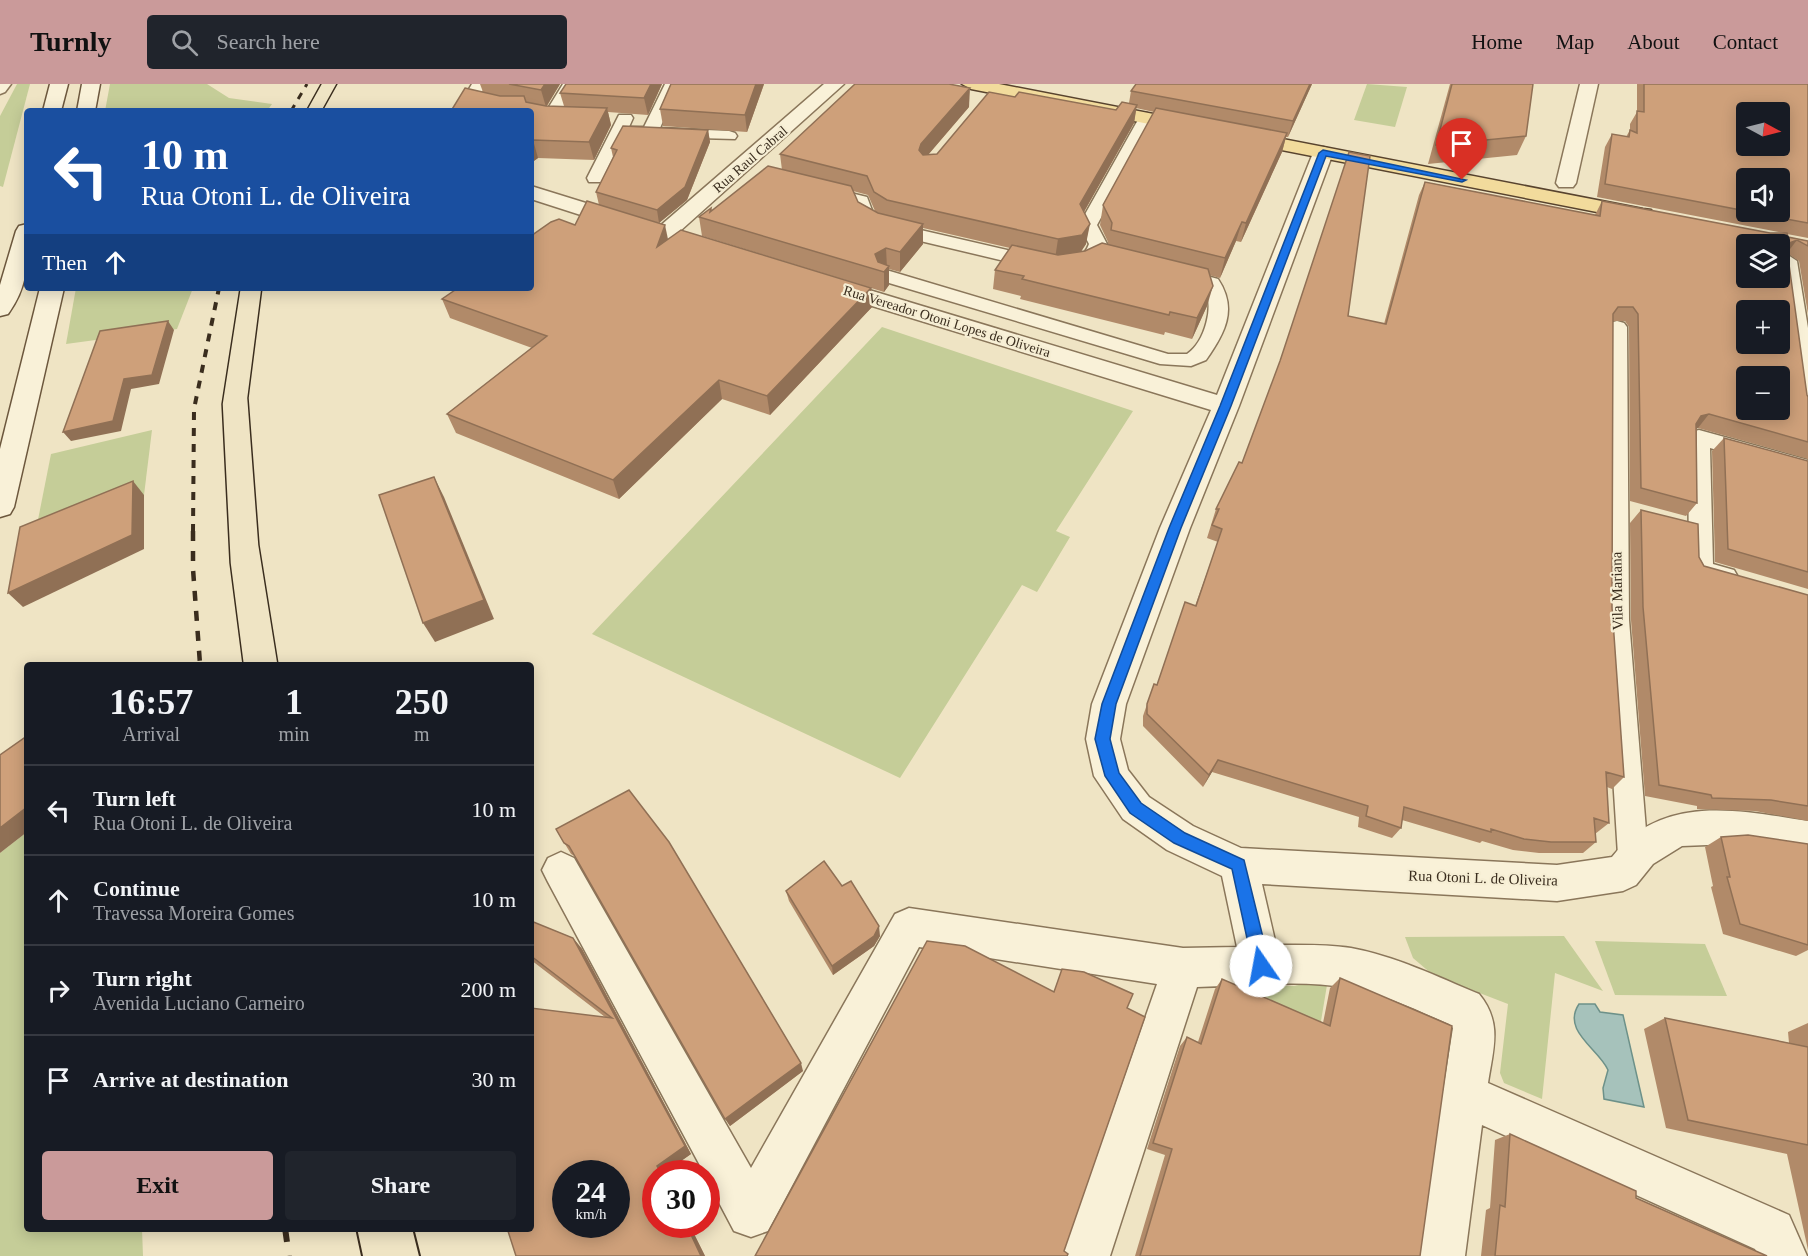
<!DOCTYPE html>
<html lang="en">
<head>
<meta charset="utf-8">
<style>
	:root { --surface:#171b24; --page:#20242c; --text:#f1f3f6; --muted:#9ea1a6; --line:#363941; --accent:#ca9a9a }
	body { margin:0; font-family:Georgia,serif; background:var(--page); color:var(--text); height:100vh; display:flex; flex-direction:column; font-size:22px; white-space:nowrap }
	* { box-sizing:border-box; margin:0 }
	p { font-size:20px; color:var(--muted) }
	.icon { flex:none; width:33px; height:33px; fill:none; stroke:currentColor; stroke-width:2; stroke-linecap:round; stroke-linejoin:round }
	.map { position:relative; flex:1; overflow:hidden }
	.details { position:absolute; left:24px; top:578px; width:510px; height:570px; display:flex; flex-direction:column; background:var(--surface); border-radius:6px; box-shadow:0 3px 15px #0003 }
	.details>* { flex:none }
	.guide { position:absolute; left:24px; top:24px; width:510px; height:183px; border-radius:6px; box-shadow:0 3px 15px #0003; background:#1a4fa0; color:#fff; overflow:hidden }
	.needle { width:39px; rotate:97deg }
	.fabs { position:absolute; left:1736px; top:18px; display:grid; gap:12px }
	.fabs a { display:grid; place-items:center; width:54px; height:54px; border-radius:6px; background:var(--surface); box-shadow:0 3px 15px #0003; font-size:30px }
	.speed { position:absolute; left:552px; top:1076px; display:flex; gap:12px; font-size:30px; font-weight:700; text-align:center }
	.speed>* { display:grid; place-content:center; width:78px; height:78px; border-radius:50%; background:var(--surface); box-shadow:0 3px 15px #0003; line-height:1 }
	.speed small { font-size:15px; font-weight:400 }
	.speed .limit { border:9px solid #d22; background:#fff; color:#111 }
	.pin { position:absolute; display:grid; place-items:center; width:51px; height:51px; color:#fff; margin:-62px -26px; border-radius:50% 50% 50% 0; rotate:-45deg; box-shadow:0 0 6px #0007 }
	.pin .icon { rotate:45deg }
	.me { position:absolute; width:66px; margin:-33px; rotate:348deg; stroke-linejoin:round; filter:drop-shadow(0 0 4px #0008) }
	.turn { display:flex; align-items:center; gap:21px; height:126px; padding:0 18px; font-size:27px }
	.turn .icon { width:78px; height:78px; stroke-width:2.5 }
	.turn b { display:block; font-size:42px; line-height:51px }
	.then { display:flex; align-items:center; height:57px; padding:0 18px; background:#0003; gap:12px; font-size:22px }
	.eta { display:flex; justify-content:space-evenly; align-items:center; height:102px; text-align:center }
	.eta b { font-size:36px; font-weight:600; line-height:42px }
	.primary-button { display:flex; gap:12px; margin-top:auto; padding:12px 18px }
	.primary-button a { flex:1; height:69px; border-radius:6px; background:var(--accent); color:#111; font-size:24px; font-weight:600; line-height:69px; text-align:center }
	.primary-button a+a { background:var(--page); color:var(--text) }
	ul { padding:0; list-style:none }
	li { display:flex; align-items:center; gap:18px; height:90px; padding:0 18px; border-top:2px solid var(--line) }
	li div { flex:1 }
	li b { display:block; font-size:22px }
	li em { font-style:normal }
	header { display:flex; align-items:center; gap:36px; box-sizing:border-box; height:84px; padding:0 30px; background:var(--accent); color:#111 }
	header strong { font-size:28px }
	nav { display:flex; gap:33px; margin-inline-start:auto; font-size:21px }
	.search { width:420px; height:54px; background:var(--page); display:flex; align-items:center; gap:15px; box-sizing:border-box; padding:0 21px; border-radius:6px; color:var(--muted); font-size:22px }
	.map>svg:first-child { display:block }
	.green { fill:#c5cd98 }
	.water { fill:#a6c2bb; stroke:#6d9189; stroke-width:1.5 }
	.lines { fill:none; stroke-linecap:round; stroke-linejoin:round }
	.lane-casing { stroke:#8a765a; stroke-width:3 }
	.street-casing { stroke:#8a765a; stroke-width:3 }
	.secondary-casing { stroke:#6c573d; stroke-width:3 }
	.primary-casing { stroke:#58432e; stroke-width:3 }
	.lane { fill:#f9f1d8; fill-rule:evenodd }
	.street { fill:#f9f1d8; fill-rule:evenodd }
	.secondary { fill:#f9f1d8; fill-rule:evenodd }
	.primary { fill:#f2db9c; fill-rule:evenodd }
	.tram-far1 { stroke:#3a2d1e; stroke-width:1.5 }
	.tram { stroke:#3a2d1e; stroke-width:2 }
	.rail-far3 { stroke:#3a2d1e; stroke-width:3; stroke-dasharray:7 7; stroke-linecap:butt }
	.rail-far2 { stroke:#3a2d1e; stroke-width:4; stroke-dasharray:8 8; stroke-linecap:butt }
	.rail-far1 { stroke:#3a2d1e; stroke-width:4.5; stroke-dasharray:10 10; stroke-linecap:butt }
	.rail { stroke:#3a2d1e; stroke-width:6; stroke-dasharray:14 14; stroke-linecap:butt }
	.wall { fill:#b18a69; fill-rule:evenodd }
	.shaded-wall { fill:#907055 }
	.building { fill:#cea07a; stroke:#907055; stroke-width:1.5; fill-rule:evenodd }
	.route { fill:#1a73e8; stroke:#114b97; stroke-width:1.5 }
	.labels { text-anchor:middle; stroke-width:4.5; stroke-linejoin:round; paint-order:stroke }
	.far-street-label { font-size:14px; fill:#3a2d1e; stroke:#f6eed4 }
	.street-label { font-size:15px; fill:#3a2d1e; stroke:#f6eed4 }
</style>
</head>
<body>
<header>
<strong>Turnly</strong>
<div class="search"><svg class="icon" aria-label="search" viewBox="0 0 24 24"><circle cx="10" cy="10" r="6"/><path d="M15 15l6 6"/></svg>Search here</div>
<nav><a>Home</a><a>Map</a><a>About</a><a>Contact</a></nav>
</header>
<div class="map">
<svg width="1808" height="1172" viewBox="0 0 1808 1172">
	<rect width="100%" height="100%" fill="#efe4c4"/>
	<!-- green -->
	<g class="green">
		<path d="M17,0H30L3,103L0,102V32Z"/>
		<path d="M110,0H207L229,14L272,20L267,27H105Z"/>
		<path d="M1367,0L1407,3L1395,43L1354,36Z"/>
		<path d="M76,204H193L177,245L66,260Z"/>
		<path d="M882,243L1133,327L1056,447L1070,453L1037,508L1022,501L900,694L592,550Z"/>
		<path d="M152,346L144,411L34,456L51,370Z"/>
		<path d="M27,748V1144L142,1145L143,1172H0V769Z"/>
		<path d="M1564,852L1603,907L1555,889L1542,1015L1504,999L1500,989L1508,920L1433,891L1413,874L1405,853Z"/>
		<path d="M1595,857L1705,860L1727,912L1615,911Z"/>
		<path d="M1328,895L1320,943L1231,901L1294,902Z"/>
	</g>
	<!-- water -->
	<path class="water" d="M1579,920H1595L1600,928L1623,931L1644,1023L1604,1015L1603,1004L1608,986C1599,965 1561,947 1579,920Z"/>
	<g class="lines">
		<!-- lane casing -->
		<g class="lane-casing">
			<g id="lane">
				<path d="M0,0H11L5,8L0,10Z"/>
				<path d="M472,0H486L480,12L547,26L563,0H577L557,35L531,33V27H506L466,18L463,15Z"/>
				<path d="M665,0H679L660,44L729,47L735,49L737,52L735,55L624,52L601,98H589L587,94L619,31H631L633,34L629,43H644Z"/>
				<path d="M1147,29L1155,34L1097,141L1107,160C1098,184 1079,188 1055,189L874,146L860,136L853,120L816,111L813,107L822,102L867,113L873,129L886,138L1055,177C1071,177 1083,176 1089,160L1079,141L1139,34Z"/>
				<path d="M1788,171L1797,177L1808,244V331L1800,329L1797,324L1779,179L1781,173Z"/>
				<path d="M1178,184L1218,195C1238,225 1225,249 1206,276L1191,282L1160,280L879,196L877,192L886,186L893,188L1168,270H1187C1205,258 1215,221 1204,203L1171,194L1169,190L1171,186Z"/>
				<path d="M1617,237L1624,239L1627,243L1629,536L1648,771L1644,781L1633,785L1622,781L1618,771L1603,536L1607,243L1610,239Z"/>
				<path d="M1699,346L1808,376V392L1710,364L1713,480L1734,486L1738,493L1734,500L1725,502L1692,493L1689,486L1688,353L1691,348Z"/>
			</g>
		</g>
		<!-- street casing -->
		<g class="street-casing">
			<g id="street">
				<path d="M824,0H844L679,148L721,161L724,166L721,171H705L531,115V102L660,142Z"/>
				<path d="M1580,0H1598L1576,99L1573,103H1559L1556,99Z"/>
				<path d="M1323,63L1330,65L1333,69L1239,322L1190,444L1126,620L1120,655L1128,686L1149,713L1193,742L1241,764L1557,781L1612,773C1662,709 1738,726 1808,737V771L1732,760L1682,762L1653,780L1636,801L1623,807L1557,817L1262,800L1276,861C1302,861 1326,860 1351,864C1395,872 1438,893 1479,910C1503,939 1493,965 1488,999L1789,1131L1807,1172H1759L1755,1165L1482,1041L1465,1172H1417L1453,944L1449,940C1417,926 1384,910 1349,904C1300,895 1247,902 1197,903L1110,1172H1062L1157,900L919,863L768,1147L751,1153L734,1147L706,1094V1089H704L548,798L542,786L548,774L561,768L574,774L751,1084L895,830L909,824L1183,864L1237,863L1222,792L1167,766L1123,735L1094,692L1086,655L1092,620L1160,444L1211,326L820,206L816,201L820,196H836L1217,311L1313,69L1316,65Z"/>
			</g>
		</g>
		<!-- secondary casing -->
		<g class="secondary-casing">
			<g id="secondary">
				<path d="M50,0H68L61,27H43Z"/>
				<path d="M82,0H100L95,27H77Z"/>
				<path d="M27,140C27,175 30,200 8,230L0,232V201L16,147L19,142Z"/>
				<path d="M40,204H64L14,423L10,430L0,433V365Z"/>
			</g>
		</g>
		<!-- primary casing -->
		<g class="primary-casing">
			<path id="primary" d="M962,0H999L1643,125L1651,126L1654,131L1651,136L1643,137L971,5Z"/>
		</g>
		<!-- lane -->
		<use href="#lane" class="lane"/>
		<!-- street -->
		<use href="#street" class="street"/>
		<!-- secondary -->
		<use href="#secondary" class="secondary"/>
		<!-- primary -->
		<use href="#primary" class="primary"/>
		<!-- tram-far1 -->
		<g class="tram-far1">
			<path d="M306,27L321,0"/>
			<path d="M322,27L337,0"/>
			<path d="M240,204L222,320L230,479L243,580"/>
			<path d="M262,204L248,314L259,461L278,580"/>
		</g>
		<!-- tram -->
		<g class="tram">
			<path d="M356,1144L362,1172"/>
			<path d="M413,1144L420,1172"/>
		</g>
		<!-- rail-far3 -->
		<path class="rail-far3" d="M291,27L307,0"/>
		<!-- rail-far2 -->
		<path class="rail-far2" d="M193,448L194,325L219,204"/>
		<!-- rail-far1 -->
		<path class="rail-far1" d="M193,447V485L200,580"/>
		<!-- rail -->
		<path class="rail" d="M285,1144L289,1172"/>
	</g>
	<!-- wall -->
	<g class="wall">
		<path d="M480,0H560L547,22H564L560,9L662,0L648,31L608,28L611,41L594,76L538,74L531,79V27L483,8Z"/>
		<path d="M671,0H764L747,48L663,42L660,25Z"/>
		<path d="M1312,0L1288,53H1286L1282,68L1241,158L1236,157L1220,194L1209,191L1207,222L1192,255L1165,248L1164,251L1020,215L1021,212L993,205L995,186L1010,164L923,144V160L900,188L889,185V201L884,208L702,152L699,133L711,124L712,126L782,86L780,70L969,23L928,71L937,70L1015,13L1116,26L1129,19L1131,7ZM1136,24L1154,28L1103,121L1100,141L1108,158V160L1080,168L1086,160L1084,128L1134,39ZM853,107L868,111L875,127L858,118Z"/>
		<path d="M1450,0H1533L1526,52L1517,71L1428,80Z"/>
		<path d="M1637,0H1808V154L1787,150L1788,153L1808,157V230L1799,177L1787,169L1807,311L1808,313V375L1698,344H1697V419L1686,432L1630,417L1629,243L1625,237H1613L1612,523L1624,693L1612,705L1607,703L1609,739L1595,750L1596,758L1583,769H1539L1513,766L1482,757L1480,759L1402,736L1401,744L1392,754L1358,743L1359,733L1212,688L1203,703L1143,642V632L1154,600L1157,601L1195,522L1218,458L1207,454L1216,425L1242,379L1348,232L1384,240L1419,111L1425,98L1595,131L1602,117L1770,149H1784L1597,113L1605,63L1612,50L1626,53L1630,46V40L1637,28ZM1746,94L1779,128H1746Z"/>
		<path d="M708,46L710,58L687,116L659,139L599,121L596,108L613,73L611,64Z"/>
		<path d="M575,141L668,155L871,204L872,223L770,331L722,315L619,415L456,349L447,330L532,264L450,234L442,215Z"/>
		<path d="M1724,354L1808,377V505L1715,478L1712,367Z"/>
		<path d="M1641,426L1699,473L1704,482L1808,512V737L1755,727L1697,725V722L1645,712L1631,536L1630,439Z"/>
		<path d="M556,745L803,987L730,1042L576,773L571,770Z"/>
		<path d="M1721,753L1808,760V866L1796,872L1723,850L1711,803L1713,802L1705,763Z"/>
		<path d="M786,807L880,852L874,862L833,891L789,817Z"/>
		<path d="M531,837L573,854L582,865L691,1070L664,1089L705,1172H516L605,933L531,876Z"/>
		<path d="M1340,894L1420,1172H1135L1165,1071L1147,1065L1180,962L1187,953L1198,958L1215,905L1222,895L1323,939L1330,904Z"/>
		<path d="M1665,934L1789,959L1788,948L1808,939V1166L1787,1070L1666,1044L1644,945Z"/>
		<path d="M1510,1050L1636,1114L1767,1172H1481L1486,1126L1490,1124L1495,1056Z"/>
	</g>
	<!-- shaded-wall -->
	<g class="shaded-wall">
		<path d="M545,0H560L546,23L541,6Z"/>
		<path d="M651,0H662L648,31L644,14Z"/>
		<path d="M756,0H764L747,48L745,31Z"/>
		<path d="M1310,0H1312L1288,53L1293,37Z"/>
		<path d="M970,4L969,23L921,79L919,66L921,60Z"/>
		<path d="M1137,21L1134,39L1077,140L1080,120Z"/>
		<path d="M607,24L611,41L594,76L589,58Z"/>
		<path d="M708,46L710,58L687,116L659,139L657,126Z"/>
		<path d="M1287,49L1282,68L1241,158L1246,139Z"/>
		<path d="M533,56L538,74L531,79V58Z"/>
		<path d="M1242,138L1236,157L1220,194L1225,174Z"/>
		<path d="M923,140V160L900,188V168Z"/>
		<path d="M1090,140L1086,160L1079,171L1055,175L1058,155Z"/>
		<path d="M665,141L669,160L657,163Z"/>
		<path d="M1797,156L1787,169L1779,172L1789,159Z"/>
		<path d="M886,164L887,184L881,187L875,170Z"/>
		<path d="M889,182V201L884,208V188Z"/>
		<path d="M1213,202L1207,222L1192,255L1197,234Z"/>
		<path d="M871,204L872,223L770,331L767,312Z"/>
		<path d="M168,237L174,246L159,300L131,305L121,347L71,357L63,348L124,295Z"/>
		<path d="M719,296L722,315L619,415L613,396Z"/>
		<path d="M1709,330L1698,344L1690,346L1701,332Z"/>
		<path d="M434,393L444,413L494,535L435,558L423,539Z"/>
		<path d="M133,397L144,411V465L23,523L8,509Z"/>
		<path d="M1218,676L1212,688L1203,703L1209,691Z"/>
		<path d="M27,723V748L0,769V744Z"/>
		<path d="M879,842L880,852L874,862L833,891L832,882Z"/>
		<path d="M573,854L582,865L691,1070L664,1089H661L657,1082L685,1062Z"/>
		<path d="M801,979L803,987L730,1042L725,1035Z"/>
		<path d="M686,1140H689L705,1172H701Z"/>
	</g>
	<!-- building -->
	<g class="building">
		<path d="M509,0H545L541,6Z"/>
		<path d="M566,0H651L644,14L560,9Z"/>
		<path d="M671,0H756L745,31L660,25Z"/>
		<path d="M855,0H949L970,4L921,60L919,66L923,71L937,70L989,8L1015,13L1019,8L1116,26L1122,18L1137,21L1080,120L1090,140L1082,151L1058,155L887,116L874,108L867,92L780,70Z"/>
		<path d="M1136,0H1310L1293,37L1131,7Z"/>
		<path d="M1452,0H1533L1526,52L1436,61Z"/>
		<path d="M1644,0H1808V139L1749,128H1779V94H1746V127L1605,100L1612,50L1629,53L1630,46L1637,49V27L1644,28ZM1746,28H1779V62H1746Z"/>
		<path d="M465,4L500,12H524L526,18L546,22L607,24L589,58L533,56L531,58V27H451Z"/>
		<path d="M1156,24L1287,49L1246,139L1242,138L1225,174L1111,146L1112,139L1103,121Z"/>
		<path d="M623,42L708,46L685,103L657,126L596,108L617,66L611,64Z"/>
		<path d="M1349,68L1370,72L1348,232L1386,240L1425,98L1600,132L1602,117L1770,149H1787L1788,153L1808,157V162L1797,156L1789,159L1787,166L1807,311L1808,313V358L1709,330L1701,332L1696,340L1697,419L1641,404L1638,230L1633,223H1618L1613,230L1612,523L1624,693L1606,688L1609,739L1594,734L1596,758H1551L1524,755L1491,745V748L1404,723L1401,744L1366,732L1368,722L1218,676L1209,691L1147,630V620L1154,600L1157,601L1185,518L1196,522L1222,445L1212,441L1219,425H1216L1239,378L1242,379L1280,277ZM1746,160H1779V194H1746ZM1746,226H1779V260H1746ZM1746,292H1779V326H1746Z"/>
		<path d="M768,82L851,102L858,118L878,129L923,140L900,168L886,164L875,170L878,178L889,182L884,188L699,133L711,124L710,128Z"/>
		<path d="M587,117L665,141L657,163L681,146L871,204L767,312L719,296L613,396L447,330L547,252L442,215L458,204H531V152L551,138L559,135L575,141Z"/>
		<path d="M1102,159L1208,185L1213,202L1197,234L1170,228L1169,231L1022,195L1024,192L995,186L1012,161L1058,171L1085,167Z"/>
		<path d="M168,237L152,291L124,295L113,337L63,348L100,247Z"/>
		<path d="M1724,354L1808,377V488L1728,465Z"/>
		<path d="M434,393L484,516L423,539L379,411Z"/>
		<path d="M133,397L132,451L8,509L20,443Z"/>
		<path d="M1641,426L1698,440L1699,473L1704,482L1808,511V722L1771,716L1712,714L1711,711L1659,701L1643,523Z"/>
		<path d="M27,652V723L0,744V671Z"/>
		<path d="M629,706L669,758L801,979L725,1035L569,762L564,759L556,745Z"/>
		<path d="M1748,751L1808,760V861L1740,840L1727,793H1730L1721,753Z"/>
		<path d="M824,777L842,802L851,797L879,842L874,852L832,882L786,807Z"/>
		<path d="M531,837L573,854L685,1062L657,1082L661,1089H656V1140H686L701,1172H516L507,1144H531V924L612,934L531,872ZM566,1089H616V1140H566Z"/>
		<path d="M927,857L965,862L1054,908L1062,885L1084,888L1133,910L1127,924L1145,933L1064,1167L1068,1170L1067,1172H755Z"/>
		<path d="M1340,894L1452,942L1420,1172H1140L1172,1065L1153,1059L1187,953L1201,960L1222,895L1330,942Z"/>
		<path d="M1665,934L1808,963V1061L1688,1036Z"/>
		<path d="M1510,1050L1636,1107V1114L1767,1172H1495L1500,1121L1505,1123Z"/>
	</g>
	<!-- route -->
	<path class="route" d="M1323,66L1466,96L1462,98L1326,72L1231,322L1181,444L1116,620L1110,655L1119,689L1141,719L1185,749L1244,776L1270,882L1267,888L1261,890L1255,888L1253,882L1232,785L1174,759L1130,729L1105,692L1095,655L1102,620L1169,444L1220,322L1319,69Z"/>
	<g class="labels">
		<!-- far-street labels -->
		<g class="far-street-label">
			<text transform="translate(750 75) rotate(-41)" y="5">Rua Raul Cabral</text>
			<text transform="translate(947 237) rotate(17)" y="5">Rua Vereador Otoni Lopes de Oliveira</text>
		</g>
		<!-- street labels -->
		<g class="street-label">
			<text transform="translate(1617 507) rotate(-91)" y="5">Vila Mariana</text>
			<text transform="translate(1483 794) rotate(2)" y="5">Rua Otoni L. de Oliveira</text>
		</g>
	</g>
</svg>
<div class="fabs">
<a><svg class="needle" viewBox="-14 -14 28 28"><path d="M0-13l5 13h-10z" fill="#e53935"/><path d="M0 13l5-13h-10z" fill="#9ea1a6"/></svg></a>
<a><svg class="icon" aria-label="sound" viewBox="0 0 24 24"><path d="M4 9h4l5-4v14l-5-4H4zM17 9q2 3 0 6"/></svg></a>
<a><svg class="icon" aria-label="layers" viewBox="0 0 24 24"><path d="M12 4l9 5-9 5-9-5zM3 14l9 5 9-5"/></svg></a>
<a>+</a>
<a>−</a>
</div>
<div class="speed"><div>24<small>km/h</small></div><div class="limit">30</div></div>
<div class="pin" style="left:1462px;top:96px;background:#d93025"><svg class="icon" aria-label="arrive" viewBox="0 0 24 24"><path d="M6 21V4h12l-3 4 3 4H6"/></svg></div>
<svg class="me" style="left:1261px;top:882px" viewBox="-20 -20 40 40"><circle r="19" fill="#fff"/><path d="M0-13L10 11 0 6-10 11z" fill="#1a73e8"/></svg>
<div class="guide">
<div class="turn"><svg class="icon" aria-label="left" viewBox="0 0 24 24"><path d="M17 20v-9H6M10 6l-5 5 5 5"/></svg><div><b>10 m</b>Rua Otoni L. de Oliveira</div></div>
<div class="then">Then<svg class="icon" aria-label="ahead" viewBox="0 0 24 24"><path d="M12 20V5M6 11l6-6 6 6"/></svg></div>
</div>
<section class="details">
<div class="eta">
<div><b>16:57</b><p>Arrival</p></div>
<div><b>1</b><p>min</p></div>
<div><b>250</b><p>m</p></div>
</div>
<ul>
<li><svg class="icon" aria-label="left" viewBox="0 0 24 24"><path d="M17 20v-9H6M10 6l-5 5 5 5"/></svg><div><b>Turn left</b><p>Rua Otoni L. de Oliveira</p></div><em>10 m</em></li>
<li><svg class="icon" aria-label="ahead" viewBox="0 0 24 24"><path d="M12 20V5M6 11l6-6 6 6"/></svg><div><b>Continue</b><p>Travessa Moreira Gomes</p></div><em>10 m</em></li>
<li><svg class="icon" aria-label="right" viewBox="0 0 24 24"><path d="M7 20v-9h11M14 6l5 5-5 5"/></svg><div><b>Turn right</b><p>Avenida Luciano Carneiro</p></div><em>200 m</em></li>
<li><svg class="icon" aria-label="arrive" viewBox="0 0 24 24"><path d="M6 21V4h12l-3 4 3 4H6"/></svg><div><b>Arrive at destination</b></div><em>30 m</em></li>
</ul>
<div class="primary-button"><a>Exit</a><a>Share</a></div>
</section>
</div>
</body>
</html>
